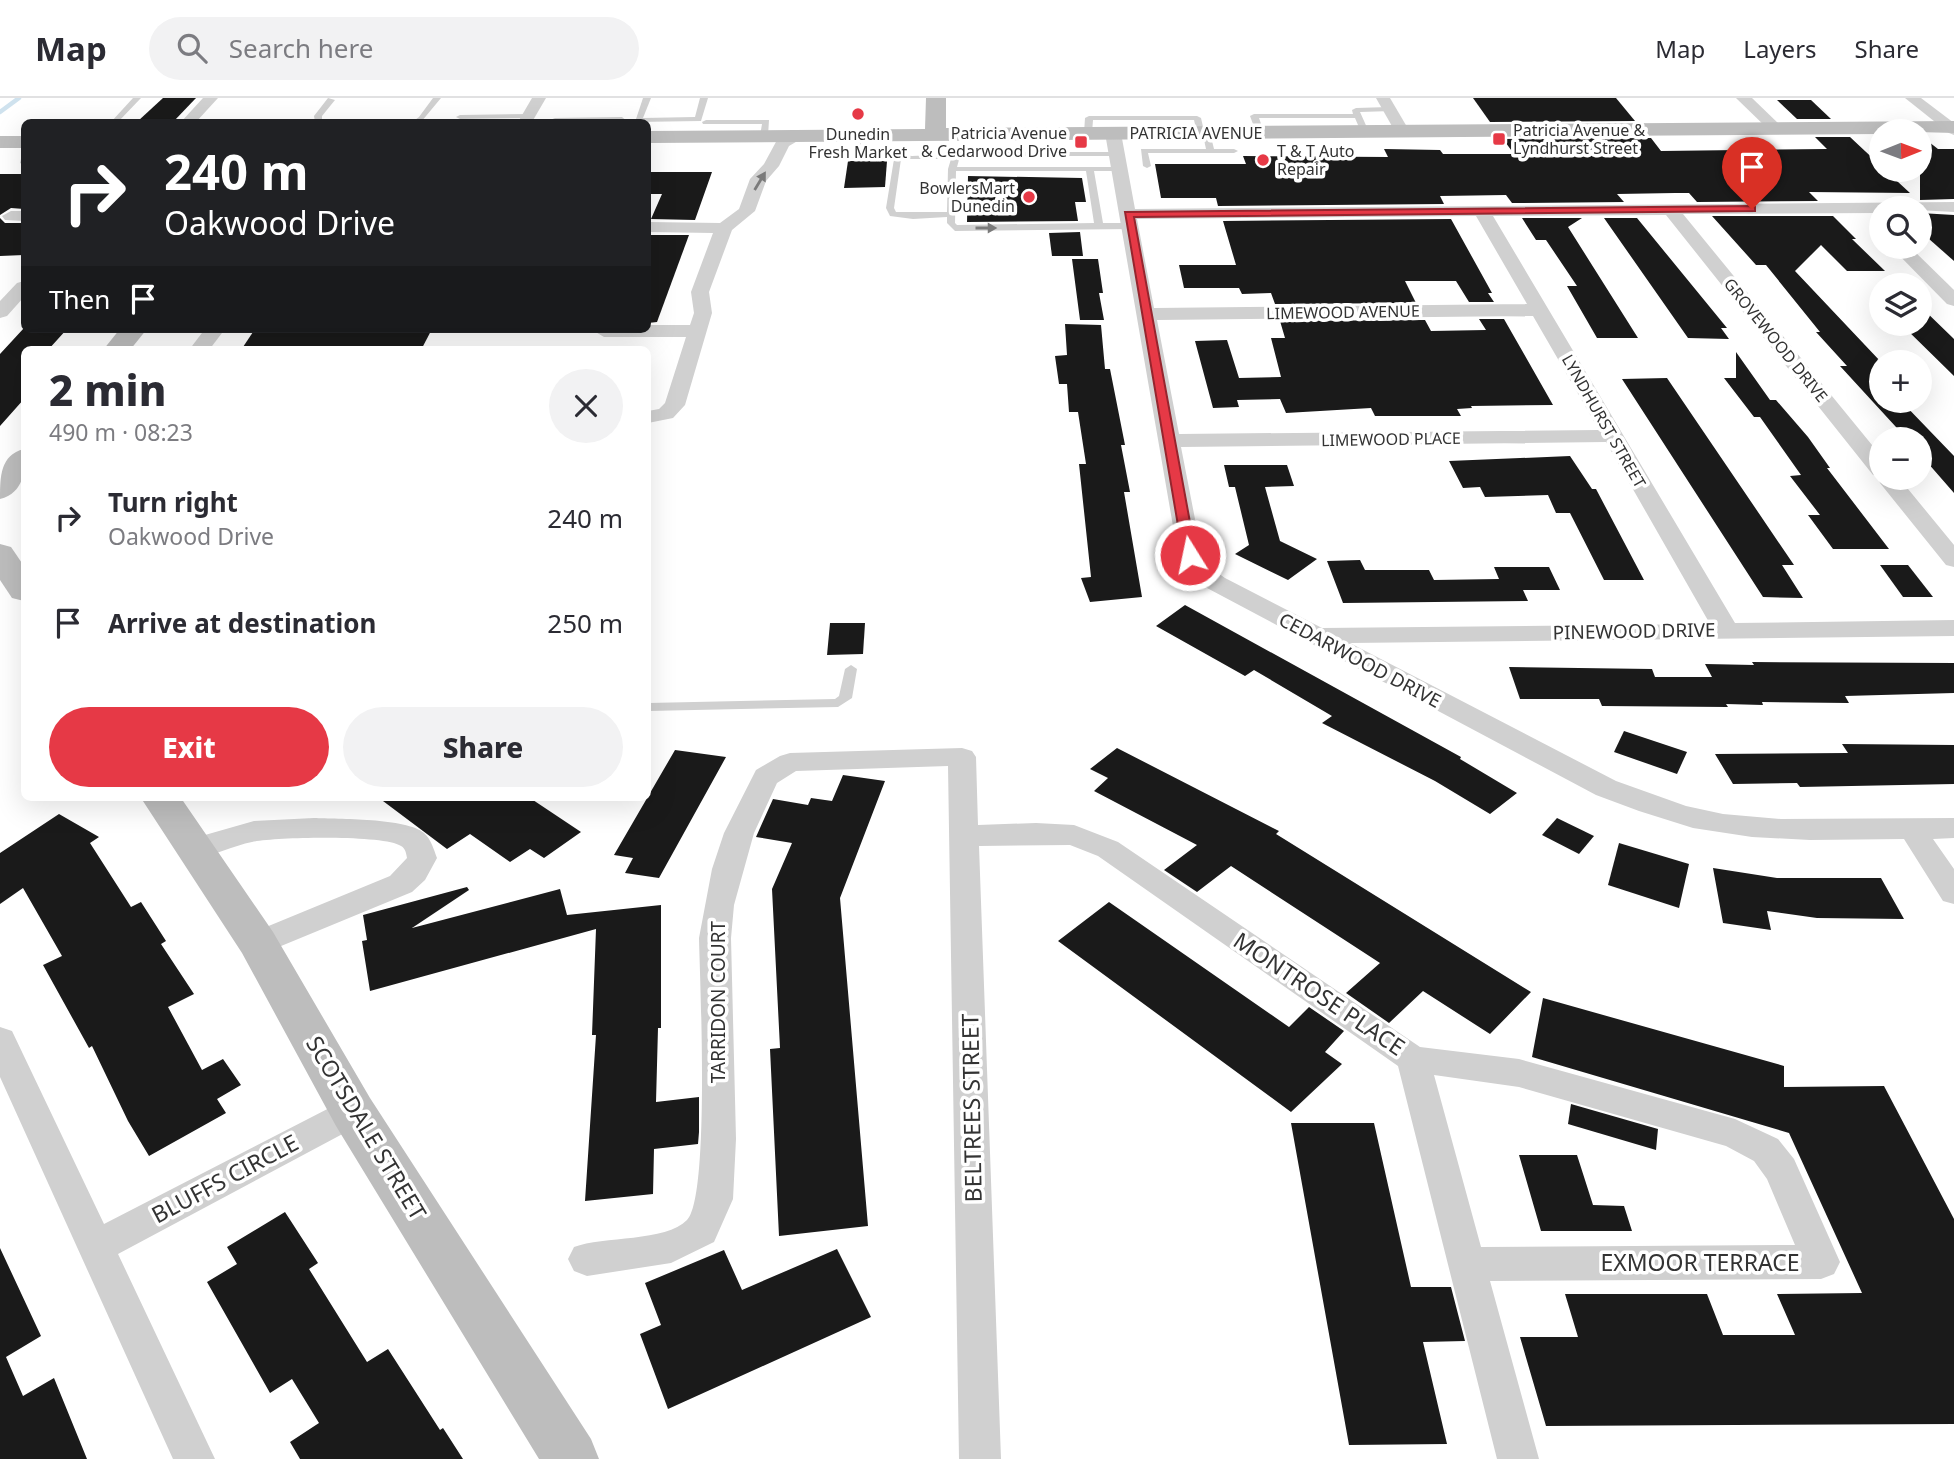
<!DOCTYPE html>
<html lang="en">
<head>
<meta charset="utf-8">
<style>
	:root { --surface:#fff; --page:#f2f2f3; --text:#2b2b33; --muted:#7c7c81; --line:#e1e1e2; --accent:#e63946 }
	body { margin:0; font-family:"Noto Sans",sans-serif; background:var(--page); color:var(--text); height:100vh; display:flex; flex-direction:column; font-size:26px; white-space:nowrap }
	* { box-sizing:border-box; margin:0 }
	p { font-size:23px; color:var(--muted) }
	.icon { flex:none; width:38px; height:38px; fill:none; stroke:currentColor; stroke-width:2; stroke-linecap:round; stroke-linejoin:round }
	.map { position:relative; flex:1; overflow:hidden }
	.drawer { position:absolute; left:21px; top:248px; width:630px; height:455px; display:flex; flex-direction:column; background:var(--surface); border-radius:10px; box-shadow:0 7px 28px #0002 }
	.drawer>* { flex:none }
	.hud { position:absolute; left:21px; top:21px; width:630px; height:214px; border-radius:10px; box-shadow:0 7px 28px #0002; background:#202124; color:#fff; overflow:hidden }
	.needle { width:46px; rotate:89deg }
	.controls { position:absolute; left:1869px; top:21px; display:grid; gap:14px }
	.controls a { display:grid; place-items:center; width:63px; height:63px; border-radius:50%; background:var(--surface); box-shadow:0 7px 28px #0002; font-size:35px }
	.pin { position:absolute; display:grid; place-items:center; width:60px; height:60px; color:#fff; margin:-72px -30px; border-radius:50% 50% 50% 0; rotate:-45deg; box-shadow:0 0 7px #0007 }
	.pin .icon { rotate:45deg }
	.me { position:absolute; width:77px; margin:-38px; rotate:350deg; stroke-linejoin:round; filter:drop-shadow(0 0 5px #0008) }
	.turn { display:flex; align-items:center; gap:24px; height:147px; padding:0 28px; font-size:32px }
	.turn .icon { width:91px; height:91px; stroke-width:2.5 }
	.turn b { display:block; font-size:49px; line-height:60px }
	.then { display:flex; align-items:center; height:66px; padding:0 28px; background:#0003; gap:14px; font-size:26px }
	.round { display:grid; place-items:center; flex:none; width:74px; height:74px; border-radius:37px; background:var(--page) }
	.head { display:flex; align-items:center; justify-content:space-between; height:119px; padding:0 28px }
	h1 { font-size:42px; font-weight:800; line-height:52px }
	.cta { display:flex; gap:14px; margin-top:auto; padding:14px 28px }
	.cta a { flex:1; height:80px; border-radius:42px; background:var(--accent); color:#fff; font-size:28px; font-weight:800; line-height:80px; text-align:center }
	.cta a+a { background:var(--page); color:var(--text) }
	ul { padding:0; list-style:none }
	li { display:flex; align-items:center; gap:21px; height:105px; padding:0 28px }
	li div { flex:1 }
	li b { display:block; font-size:26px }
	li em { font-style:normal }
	header { display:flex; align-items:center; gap:42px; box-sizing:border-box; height:98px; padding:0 35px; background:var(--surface); border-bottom:2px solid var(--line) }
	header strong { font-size:33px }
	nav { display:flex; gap:38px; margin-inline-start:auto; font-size:24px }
	.search { width:490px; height:63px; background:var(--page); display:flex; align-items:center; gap:18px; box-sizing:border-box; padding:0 24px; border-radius:38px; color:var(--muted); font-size:26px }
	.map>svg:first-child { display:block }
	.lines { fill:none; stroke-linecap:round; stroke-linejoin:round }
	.stream { stroke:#cfe2ee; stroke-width:4.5 }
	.building { fill:#1a1a1a }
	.lane { fill:#d0d0d0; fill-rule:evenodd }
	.street { fill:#d0d0d0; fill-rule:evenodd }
	.secondary { fill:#bdbdbd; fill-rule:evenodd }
	.oneway { fill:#7a7a7a }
	.route { fill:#e63946; stroke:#96252e; stroke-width:2 }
	.poi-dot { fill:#e63946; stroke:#fff; stroke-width:2.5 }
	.labels { text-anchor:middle; stroke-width:7; stroke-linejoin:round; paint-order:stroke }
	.far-poi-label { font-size:16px; fill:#333; stroke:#fff; text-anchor:start }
	.far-street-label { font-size:16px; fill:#333; stroke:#fff }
	.street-label { font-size:19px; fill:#333; stroke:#fff }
	.near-street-label { font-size:23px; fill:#333; stroke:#fff }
</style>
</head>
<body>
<header>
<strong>Map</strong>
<div class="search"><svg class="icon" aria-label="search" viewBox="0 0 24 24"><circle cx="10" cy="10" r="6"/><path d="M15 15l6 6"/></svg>Search here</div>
<nav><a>Map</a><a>Layers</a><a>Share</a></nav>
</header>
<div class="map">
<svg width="1954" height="1361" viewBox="0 0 1954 1361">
	<rect width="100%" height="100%" fill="#fff"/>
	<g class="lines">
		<!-- stream -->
		<path class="stream" d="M0,14L19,0"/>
	</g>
	<!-- building -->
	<g class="building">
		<path d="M163,0H196L174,23H138Z"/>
		<path d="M1473,0H1616L1635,23L1490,24Z"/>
		<path d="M1777,2H1811L1831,21H1797Z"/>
		<path d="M1920,37L1938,51H1954V101L1920,102Z"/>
		<path d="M1815,39H1850L1881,68V72H1885L1910,95L1809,94L1818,103L1697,104L1689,95H1675L1617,96L1624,104L1512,105L1506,97L1440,98L1444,106L1218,108L1216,100H1161L1155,66H1246L1243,58L1388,59L1384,51L1440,52L1443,56H1514L1503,41L1651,40L1661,53L1827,51Z"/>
		<path d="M848,63H887L885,89L844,90Z"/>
		<path d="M648,74H712L695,122L651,121L662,96H648Z"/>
		<path d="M0,76H24V111L11,110L0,117Z"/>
		<path d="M968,78L1082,80L1086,104H1075L1078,123L967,124Z"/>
		<path d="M1920,115L1954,117V163L1920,133Z"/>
		<path d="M1712,118H1833L1856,141H1852L1885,173H1847L1821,147L1795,173L1881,264V303H1901L1954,358V395L1920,356V341H1907L1840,268H1847L1816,234H1820L1766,167H1756Z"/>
		<path d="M0,120L5,125H24V157L0,158Z"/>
		<path d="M1522,120H1582L1568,129L1638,240H1597L1567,188H1577L1546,142H1536Z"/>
		<path d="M1604,120H1637L1727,230H1721L1729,241L1688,240Z"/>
		<path d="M1451,121L1492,195H1488L1494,204H1469L1456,183H1405L1416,205L1275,206L1271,195L1242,196L1239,190H1184L1179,167H1236L1223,123Z"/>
		<path d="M1080,134L1083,158H1052L1049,135Z"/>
		<path d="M648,137H689L657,224L648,225Z"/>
		<path d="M1072,161H1098L1103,195H1099L1104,222H1080Z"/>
		<path d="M1920,208L1954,241V278L1901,226H1920Z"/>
		<path d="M1479,221H1504L1553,307L1471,308L1472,310L1457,311L1461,318H1375L1371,310L1286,315L1280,301L1237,302L1239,309L1213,310L1195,243L1227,242L1239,280L1281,279L1271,240H1285L1280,223L1425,222L1431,233L1486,232Z"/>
		<path d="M1065,226L1101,227L1105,271H1110L1125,347H1121L1130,394H1124L1142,499L1090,504L1081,480L1091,479L1079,366H1086L1078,314H1069L1067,286H1059L1055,258L1067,257Z"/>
		<path d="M24,230L67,231L48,252H24V301L0,328V256Z"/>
		<path d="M255,231H432L421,252H241Z"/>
		<path d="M1736,254L1770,302H1776L1808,339L1830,370H1827L1889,451H1833L1808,417H1820L1790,378L1801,377L1760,319H1754L1724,280H1736Z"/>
		<path d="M1667,280L1794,467H1782L1803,500L1763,499L1622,281Z"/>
		<path d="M1570,358L1592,391H1596L1644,482H1604L1570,415H1556L1548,397L1485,399L1480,389L1463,390L1449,363Z"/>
		<path d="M1224,367H1287L1294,388L1265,389L1280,443L1317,461L1288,482L1235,456L1249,447L1235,389H1229Z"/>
		<path d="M1360,462L1365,472H1429L1434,482L1499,481L1494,469H1549L1560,492H1523L1528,503L1343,505L1327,463Z"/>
		<path d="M1880,467H1908L1933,499H1903Z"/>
		<path d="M1185,507L1461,659L1460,661L1517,695L1490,716L1435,683L1322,625L1332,618L1254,572L1245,578L1156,528Z"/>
		<path d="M830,525H865L863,556L827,557Z"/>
		<path d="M1752,564L1954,565V595L1845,598L1849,605L1762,604L1763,607L1726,606L1728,609L1602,608L1599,601H1520L1509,569L1652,571L1655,579H1712L1705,566L1754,567Z"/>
		<path d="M1624,633L1687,654L1677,676L1614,654Z"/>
		<path d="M1842,646L1954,647V686L1800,689L1797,685L1733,686L1715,656L1848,655Z"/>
		<path d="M1117,650L1279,733L1276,736L1531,894L1490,936L1423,893L1389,925L1346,895L1380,865L1231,768L1197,794L1164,772L1197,747L1094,693L1108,680L1090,671Z"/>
		<path d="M675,652L726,659L659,780L625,775L633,760L614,757Z"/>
		<path d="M843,677L885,683L840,800L868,1128L779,1138L770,951L780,950L772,791L792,745L756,739L773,701L808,707L811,700L832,703Z"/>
		<path d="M379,700H530L581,734L544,760L530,751L510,764L470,736L447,751Z"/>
		<path d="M59,716L99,739L90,745L131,809L141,804L166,843L161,846L194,896L168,909L202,972L223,961L241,987L217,1001L226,1015L149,1058L128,1023L92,948L89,950L43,867L62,858L23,790L0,806V755Z"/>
		<path d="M1557,720L1594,738L1579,756L1542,737Z"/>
		<path d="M1619,745L1689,766L1679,810L1608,787Z"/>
		<path d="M1713,770L1777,780H1881L1904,821L1817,820L1767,813L1771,832L1723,825Z"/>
		<path d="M467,789L469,792L412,830L560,791L567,817L661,807V930H658L656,1004L699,999V1034L698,1046L654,1051L653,1096L585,1103L596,937H592L596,831L370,893L362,843L367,842L363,817Z"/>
		<path d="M1109,804L1289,929L1309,909L1344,933L1325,954L1342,966L1291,1014L1058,843Z"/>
		<path d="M1543,900L1784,968V989L1884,988L1954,1121V1326L1546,1328L1520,1239H1578L1565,1196H1707L1723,1237H1795L1777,1196L1862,1195L1789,1035L1532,959Z"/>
		<path d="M1571,1006L1658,1031L1656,1052L1568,1026Z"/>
		<path d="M1291,1025H1374L1411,1189H1451L1465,1243L1423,1244L1447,1346L1349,1347Z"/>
		<path d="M1519,1057H1577L1593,1107L1624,1108L1632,1133H1541Z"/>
		<path d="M285,1114L318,1165L309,1171L367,1264L388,1251L440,1332L443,1330L463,1361H300L290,1344L319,1325L292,1281L270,1295L207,1184L237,1166L227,1149Z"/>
		<path d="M0,1150L41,1238L6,1259L23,1298L54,1280L87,1361H0Z"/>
		<path d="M837,1151L871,1219L668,1311L640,1236L661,1227L645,1185L724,1152L742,1192Z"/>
	</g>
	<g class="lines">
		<!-- lane -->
		<g class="lane">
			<path d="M133,0H141L118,24H111Z"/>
			<path d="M328,0L335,2L322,18V22H344L347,24H315L314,18Z"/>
			<path d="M433,0H441L421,24H369L373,22H415L419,19Z"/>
			<path d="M643,0H651L643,20L695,19L700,0H708L701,23L635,24Z"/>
			<path d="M1389,9H1392V13L1360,14L1369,34L1365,36L1361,34L1355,20H1259L1264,34L1260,36L1256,34L1250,18L1254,16H1353L1352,12L1356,10Z"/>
			<path d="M529,16H532V20L460,21L456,19L460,17Z"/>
			<path d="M1089,18H1197L1201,20L1204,33L1210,35L1214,51H1234L1238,53L1234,55H1148L1151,68L1147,70L1143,68L1141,51H1206L1203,37L1197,35L1194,22H1093L1092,35L1088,37L1084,35L1085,20Z"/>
			<path d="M622,19L628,24H545L555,20Z"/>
			<path d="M706,22H769L768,38L764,40L760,38L762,26H703L702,24Z"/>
			<path d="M854,35L861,37V53L912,58L952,56L956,54H1120L1121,56L1117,58H960L957,69H1123L1124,71L1120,73H1094L1103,125H1131L1135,128L1131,131L955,133L947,125V119L913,121L890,118L886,110L894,61L854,57ZM901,61H951L948,71L947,114H896L894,110ZM956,73H1086L1094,125L957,127L955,125Z"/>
			<path d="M21,61H24V67L20,65Z"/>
			<path d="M851,567L857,571L852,600L838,609L648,613V605L835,601L839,598L845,571Z"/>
		</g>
		<!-- street -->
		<g class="street">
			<path d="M203,0H218L196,24H181Z"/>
			<path d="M532,0H546L532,24H518Z"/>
			<path d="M1376,0H1390L1410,34L1407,37H1397Z"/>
			<path d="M1736,0H1752L1783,30L1775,35L1770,33Z"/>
			<path d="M1905,0H1921L1954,25V37L1949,35Z"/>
			<path d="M1113,30L1121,35L1135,111L1954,104V114L1881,110V115L1683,116L1881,358V380H1899L1954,447V469L1946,467L1880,385L1878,378L1873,377L1666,117L1493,118L1735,525L1954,522V538L1350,545L1616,683L1686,708L1723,716L1781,721L1954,720V740L1933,741L1954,771V806L1943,803L1904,741L1810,742L1752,739L1693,730L1639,713L1596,697L1207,490L1191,477L1178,457L1105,35ZM1476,118L1527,206L1154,210L1137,121ZM1533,218L1599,332L1179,336L1157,222ZM1606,344L1710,526L1322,530L1225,480L1208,468L1202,457L1181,349Z"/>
			<path d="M798,33L806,38L789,48L779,68L766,83L755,113L732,132L709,194L712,215L685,307L673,320L648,325V313L659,311L665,305L686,239H604L594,233L648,231V227H690L694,215L691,194L713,135L648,134V124L720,125L739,111L750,81L764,66L777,42Z"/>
			<path d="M11,113H24V123L5,122L2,118Z"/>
			<path d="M1891,149H1910L1954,192V208L1947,206Z"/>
			<path d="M24,183V199L7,218L0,220V203L17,185Z"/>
			<path d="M205,231H225L209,252H189Z"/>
			<path d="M962,650L972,653L976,659L978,727L1036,725L1074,727L1118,744L1420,949L1519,961L1735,1021L1778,1041L1794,1061L1840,1164L1834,1176L1821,1181L1490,1183L1539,1361H1497L1398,968L1098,758L1070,747L979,748L1001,1361H959L948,668L796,673L777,685L754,735L734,807L731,840L736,1041L733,1101L714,1144L671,1165L587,1178L574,1173L568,1161L574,1149C603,1138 666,1144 687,1122C710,1099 700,883 699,840L712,771L724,735L756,672L780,658L790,655ZM1434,977L1519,989L1726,1048L1754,1063L1767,1081L1795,1147L1481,1149Z"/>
			<path d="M314,720C337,721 407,720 424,735C431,741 434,752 437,760L425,782L412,794L269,853L258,857L247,853L242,845L247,837L390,778L407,760C406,754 405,749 399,747C378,737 277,739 252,744C230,748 205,764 184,757L179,750L184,743L254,723Z"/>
			<path d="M0,929L12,933L104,1126L341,1004L353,1000L365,1004L370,1014L365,1024L118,1156L215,1361H173L0,979Z"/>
		</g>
		<!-- secondary -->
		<g class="secondary">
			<path d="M926,0H946V30L1954,23V35L1881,33V36L648,45V33L925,31Z"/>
			<rect x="0" y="38" width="24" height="12"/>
			<path d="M120,231H147L130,252H103Z"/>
			<path d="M24,351C26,372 24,395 0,401C0,379 0,357 24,351Z"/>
			<path d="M0,446L11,449L24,468V503L12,500L0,482Z"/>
			<path d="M141,700H181L273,834L370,1000L591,1341L599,1361H539L336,1028L242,855Z"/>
		</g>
	</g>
	<!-- one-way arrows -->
	<defs><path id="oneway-solid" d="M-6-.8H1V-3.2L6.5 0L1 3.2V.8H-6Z" transform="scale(1.75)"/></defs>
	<g class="oneway">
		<use href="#oneway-solid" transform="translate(760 83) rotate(-59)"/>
		<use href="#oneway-solid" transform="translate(986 130)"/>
	</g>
	<!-- route -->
	<path class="route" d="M1752,108L1755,109V113L1134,119L1196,457L1190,461L1183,457L1125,114Z"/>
	<!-- markers -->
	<g class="poi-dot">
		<circle cx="858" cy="16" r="7"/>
		<rect x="1492" y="34" width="14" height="14" rx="3.5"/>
		<rect x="1074" y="37" width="14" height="14" rx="3.5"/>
		<circle cx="1263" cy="62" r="7"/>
		<circle cx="1029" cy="99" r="7"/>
	</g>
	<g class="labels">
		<!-- far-poi labels -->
		<g class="far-poi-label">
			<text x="1513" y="38">Patricia Avenue &amp;<tspan x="1513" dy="18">Lyndhurst Street</tspan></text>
			<text x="1067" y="41" text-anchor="end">Patricia Avenue<tspan x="1067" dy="18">&amp; Cedarwood Drive</tspan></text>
			<text x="858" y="42" text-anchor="middle">Dunedin<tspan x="858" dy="18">Fresh Market</tspan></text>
			<text x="1277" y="59">T &amp; T Auto<tspan x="1277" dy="18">Repair</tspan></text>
			<text x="1015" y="96" text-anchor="end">BowlersMart<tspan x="1015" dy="18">Dunedin</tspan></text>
		</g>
		<!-- far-street labels -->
		<g class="far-street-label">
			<text x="1196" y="41">PATRICIA AVENUE</text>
			<text transform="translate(1343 214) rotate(-1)" y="6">LIMEWOOD AVENUE</text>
			<text transform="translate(1776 242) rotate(51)" y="6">GROVEWOOD DRIVE</text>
			<text transform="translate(1604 323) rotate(60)" y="6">LYNDHURST STREET</text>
			<text transform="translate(1391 341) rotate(-1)" y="6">LIMEWOOD PLACE</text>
		</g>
		<!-- street labels -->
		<g class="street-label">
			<text transform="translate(1634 533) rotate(-1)" y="7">PINEWOOD DRIVE</text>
			<text transform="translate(1360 562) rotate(28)" y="7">CEDARWOOD DRIVE</text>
			<text transform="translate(718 904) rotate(-90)" y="7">TARRIDON COURT</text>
		</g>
		<!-- near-street labels -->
		<g class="near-street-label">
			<text transform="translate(1319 896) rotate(34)" y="8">MONTROSE PLACE</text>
			<text transform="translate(972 1010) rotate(-91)" y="8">BELTREES STREET</text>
			<text transform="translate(366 1030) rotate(59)" y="8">SCOTSDALE STREET</text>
			<text transform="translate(225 1081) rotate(-28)" y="8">BLUFFS CIRCLE</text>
			<text x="1700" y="1173">EXMOOR TERRACE</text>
		</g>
	</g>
</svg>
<div class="controls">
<a><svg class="needle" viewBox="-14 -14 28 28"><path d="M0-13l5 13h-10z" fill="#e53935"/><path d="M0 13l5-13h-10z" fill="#7c7c81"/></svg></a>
<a><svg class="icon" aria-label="search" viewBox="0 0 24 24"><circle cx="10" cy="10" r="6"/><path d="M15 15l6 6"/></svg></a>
<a><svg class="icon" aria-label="layers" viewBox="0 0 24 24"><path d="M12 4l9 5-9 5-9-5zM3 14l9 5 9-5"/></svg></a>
<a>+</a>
<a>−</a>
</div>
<div class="pin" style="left:1752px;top:111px;background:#d93025"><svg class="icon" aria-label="arrive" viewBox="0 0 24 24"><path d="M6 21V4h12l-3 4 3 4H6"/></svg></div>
<svg class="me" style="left:1190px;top:457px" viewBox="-20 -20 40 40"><circle r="17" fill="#e63946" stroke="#fff" stroke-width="3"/><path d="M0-11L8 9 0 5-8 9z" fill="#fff"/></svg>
<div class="hud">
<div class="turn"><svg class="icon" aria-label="right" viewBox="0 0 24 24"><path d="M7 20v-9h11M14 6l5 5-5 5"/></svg><div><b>240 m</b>Oakwood Drive</div></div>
<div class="then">Then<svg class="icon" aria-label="arrive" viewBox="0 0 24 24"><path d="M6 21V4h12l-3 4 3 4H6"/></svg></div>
</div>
<section class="drawer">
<div class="head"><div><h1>2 min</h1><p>490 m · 08:23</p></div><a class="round"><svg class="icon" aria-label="close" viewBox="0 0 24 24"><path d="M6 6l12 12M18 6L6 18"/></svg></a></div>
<ul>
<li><svg class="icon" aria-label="right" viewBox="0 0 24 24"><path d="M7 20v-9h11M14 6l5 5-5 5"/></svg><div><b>Turn right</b><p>Oakwood Drive</p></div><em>240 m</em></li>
<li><svg class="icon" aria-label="arrive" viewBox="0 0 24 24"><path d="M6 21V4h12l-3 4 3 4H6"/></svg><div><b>Arrive at destination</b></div><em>250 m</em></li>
</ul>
<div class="cta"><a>Exit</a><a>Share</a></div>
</section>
</div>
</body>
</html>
